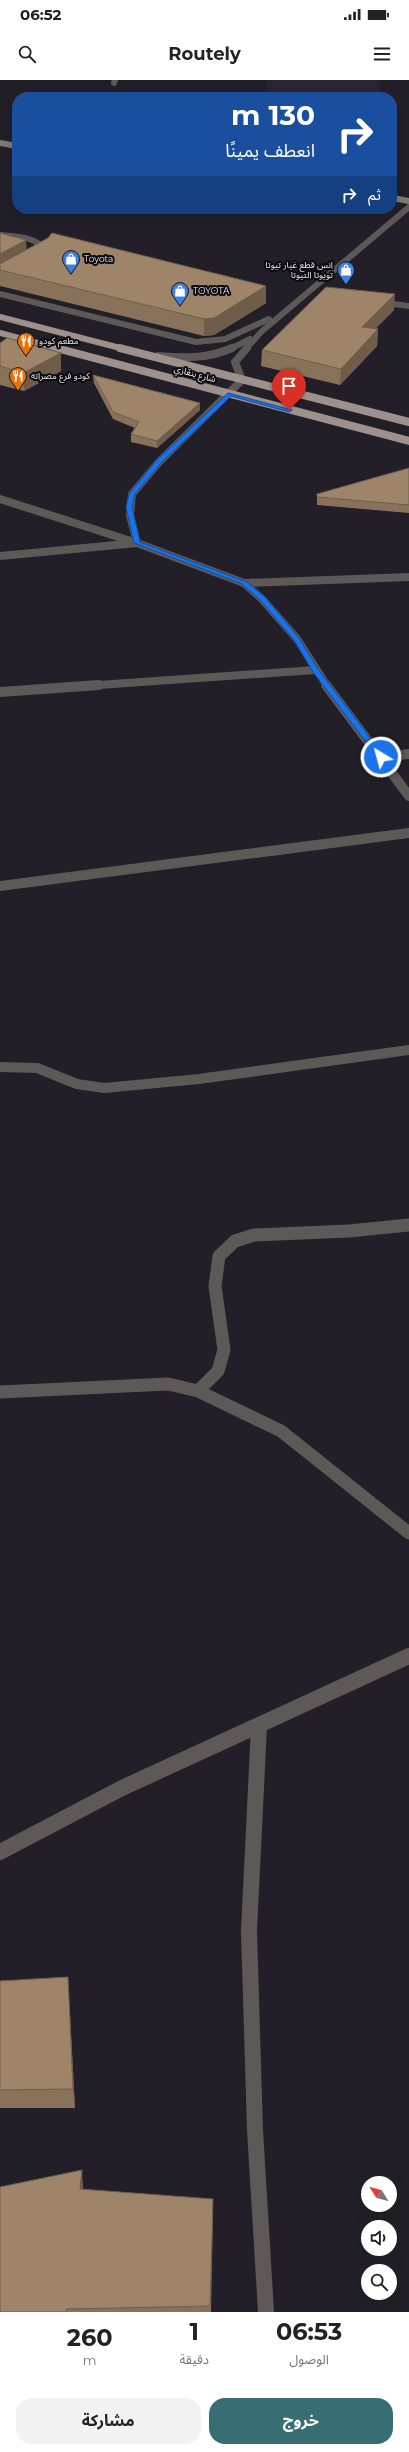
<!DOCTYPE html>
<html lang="ar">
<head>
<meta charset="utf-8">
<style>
	:root { --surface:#fff; --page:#f2f2f2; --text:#222; --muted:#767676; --accent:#376e73 }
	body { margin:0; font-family:Montserrat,"Noto Sans Arabic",sans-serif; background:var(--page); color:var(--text); direction:rtl; height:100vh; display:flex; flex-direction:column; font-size:15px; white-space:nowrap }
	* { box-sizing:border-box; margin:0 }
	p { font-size:13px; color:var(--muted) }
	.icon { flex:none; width:22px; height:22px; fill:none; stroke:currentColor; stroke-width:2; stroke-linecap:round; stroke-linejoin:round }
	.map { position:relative; height:2232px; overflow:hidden; direction:ltr }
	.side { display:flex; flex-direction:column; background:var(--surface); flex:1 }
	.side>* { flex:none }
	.guide { position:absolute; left:12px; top:12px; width:385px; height:122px; border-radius:16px; box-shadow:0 4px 16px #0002; direction:rtl; background:#1a4fa0; color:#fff; overflow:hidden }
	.needle { width:26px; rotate:307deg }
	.fabs { position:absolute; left:361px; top:2096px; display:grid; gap:8px }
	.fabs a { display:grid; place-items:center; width:36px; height:36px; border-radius:50%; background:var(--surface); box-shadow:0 4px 16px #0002; font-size:20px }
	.pin { position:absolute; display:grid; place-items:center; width:34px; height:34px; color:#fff; margin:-41px -17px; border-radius:50% 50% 50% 0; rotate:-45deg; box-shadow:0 0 4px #0007 }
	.pin .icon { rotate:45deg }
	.me { position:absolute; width:44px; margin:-22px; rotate:323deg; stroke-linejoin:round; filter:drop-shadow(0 0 3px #0008) }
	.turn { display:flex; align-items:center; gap:14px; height:84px; padding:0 16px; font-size:18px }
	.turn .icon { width:52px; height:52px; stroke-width:2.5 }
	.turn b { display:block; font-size:28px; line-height:34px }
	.then { display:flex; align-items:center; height:38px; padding:0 16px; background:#0003; gap:8px; font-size:15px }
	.eta { display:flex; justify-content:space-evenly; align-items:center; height:68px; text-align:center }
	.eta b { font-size:24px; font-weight:700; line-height:28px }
	.cta { display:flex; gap:8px; margin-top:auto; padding:8px 16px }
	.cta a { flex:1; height:46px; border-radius:16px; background:var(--accent); color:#fff; font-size:16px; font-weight:700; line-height:46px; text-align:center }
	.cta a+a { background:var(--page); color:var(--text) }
	.status { display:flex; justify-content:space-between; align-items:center; height:28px; padding:0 20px; background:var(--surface); direction:ltr }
	.status svg { height:11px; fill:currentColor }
	header { display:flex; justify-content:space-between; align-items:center; height:52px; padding:0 16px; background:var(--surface); font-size:18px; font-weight:700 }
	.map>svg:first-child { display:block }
	.medical { fill:#2d2433 }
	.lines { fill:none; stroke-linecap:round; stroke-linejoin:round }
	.lane { stroke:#5e5956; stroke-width:6 }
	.street-far4 { stroke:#5e5956; stroke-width:6 }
	.street-far3 { stroke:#5e5956; stroke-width:8 }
	.street-far2 { stroke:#5e5956; stroke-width:10 }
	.street-far1 { stroke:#5e5956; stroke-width:13 }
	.street { stroke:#5e5956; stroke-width:16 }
	.secondary { stroke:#817974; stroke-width:6 }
	.primary-far1 { stroke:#9c918c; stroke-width:6 }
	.primary { stroke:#9c918c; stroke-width:8 }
	.wall { fill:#88725a }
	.shaded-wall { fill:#6f5d4a }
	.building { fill:#9e8569; stroke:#6f5d4a }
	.route { fill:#1a73e8; stroke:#114b97 }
	.labels { text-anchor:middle; stroke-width:4; stroke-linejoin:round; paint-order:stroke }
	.far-poi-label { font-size:9px; fill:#ebe9f0; stroke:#0b0a0e; text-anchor:start }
	.far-street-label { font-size:9px; fill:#ebe9f0; stroke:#0b0a0e }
</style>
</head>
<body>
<div class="status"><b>06:52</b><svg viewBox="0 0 49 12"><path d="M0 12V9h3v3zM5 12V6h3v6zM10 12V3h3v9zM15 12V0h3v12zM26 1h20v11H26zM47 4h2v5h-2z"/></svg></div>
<header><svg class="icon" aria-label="menu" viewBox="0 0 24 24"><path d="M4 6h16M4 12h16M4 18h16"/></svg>Routely<svg class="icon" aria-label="search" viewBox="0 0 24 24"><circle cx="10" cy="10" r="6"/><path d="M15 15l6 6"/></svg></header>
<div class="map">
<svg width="409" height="2232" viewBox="0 0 409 2232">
	<rect width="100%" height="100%" fill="#221f28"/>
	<!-- medical -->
	<path class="medical" d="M267,0H379L381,17H267Z"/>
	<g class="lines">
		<!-- lane -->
		<path class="lane" d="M0,155C17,157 34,156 46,170L41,173"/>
		<!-- street-far4 -->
		<g class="street-far4">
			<path d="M114,3L115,0"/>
			<path d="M0,214L196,262L225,259L269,239"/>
			<path d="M378,222L409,226"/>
			<path d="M230,269L250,259"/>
			<path d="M246,269L261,252L409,127"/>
		</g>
		<!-- street-far3 -->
		<g class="street-far3">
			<path d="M158,276C184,278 208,279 232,268"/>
			<path d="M0,419L137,463L244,503L262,519L297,559L327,606"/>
			<path d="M0,476L137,463L130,435L132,414L159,382L242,300L235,282L247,268"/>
			<path d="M244,503L409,497"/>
			<path d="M84,606L315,590"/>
		</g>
		<!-- street-far2 -->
		<g class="street-far2">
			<path d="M326,605L409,716"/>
			<path d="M0,612L99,605"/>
			<path d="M381,677L409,674"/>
			<path d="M0,806L409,753"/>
			<path d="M0,987L37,988L77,1004L104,1008L199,999L409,970"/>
		</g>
		<!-- street-far1 -->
		<g class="street-far1">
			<path d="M198,1311L218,1291L224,1270L215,1206L219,1176L235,1161L254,1155L349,1151L409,1145"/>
			<path d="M0,1312L168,1304L198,1311L281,1351L409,1453"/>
		</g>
		<!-- street -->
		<g class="street">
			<path d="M259,1646L249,1851L255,2050L266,2232"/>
			<path d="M0,1772L122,1708L409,1576"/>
		</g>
		<!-- secondary -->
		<g class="secondary">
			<path d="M0,63L17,66"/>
			<path d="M392,118L409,121"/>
		</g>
		<!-- primary-far1 -->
		<g class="primary-far1">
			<path d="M0,237L124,269"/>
			<path d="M0,253L60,269"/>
		</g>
		<!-- primary -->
		<g class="primary">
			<path d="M56,268L409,361"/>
			<path d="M120,268L409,342"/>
		</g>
	</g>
	<!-- wall -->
	<g class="wall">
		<path d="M0,153L26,160V170L266,206V223L214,255L204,256L0,206Z"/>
		<path d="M394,230L375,249H378L377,266L340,305L261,286L262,270Z"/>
		<path d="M0,263L61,291L24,311L0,305Z"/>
		<path d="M93,295L200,323V330L157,368L131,362V354L135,348L113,339L94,303Z"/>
		<path d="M409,388V433L317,425V414Z"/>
		<path d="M0,1901L69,1916L75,2028H0Z"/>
		<path d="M83,2106V2110L213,2135L211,2232H0Z"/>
	</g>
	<!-- shaded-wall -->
	<g class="shaded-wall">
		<path d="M26,160L27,176L0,190V174Z"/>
		<path d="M266,206V223L214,255L204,256V239Z"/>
		<path d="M395,214L394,230L361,263L362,247Z"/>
		<path d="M378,249L377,266L340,305L341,289Z"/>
		<path d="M61,273V291L24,311L23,293Z"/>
		<path d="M200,323V330L157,368V361Z"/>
		<path d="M68,1897L69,1916L75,2028L73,2009Z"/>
		<path d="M82,2090L83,2106L81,2125L80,2109Z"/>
	</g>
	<!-- building -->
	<g class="building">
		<path d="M0,153L26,160L0,174Z"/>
		<path d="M52,153L266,206L214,238L204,239L0,190V184L48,158Z"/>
		<path d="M326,207L395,214L362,247L378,249L341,289L262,270Z"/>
		<path d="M7,258L61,273L23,293L0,286V263Z"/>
		<path d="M93,295L200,323L157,361L131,354L139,342L113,332Z"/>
		<path d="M409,388V425L317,417V414Z"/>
		<path d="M68,1897L73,2009L0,2010V1901Z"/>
		<path d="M82,2090L80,2109L213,2119L210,2226L67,2229L66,2232H0V2107Z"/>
	</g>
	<!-- route -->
	<path class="route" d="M228,313L292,330L289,332L231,316L161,383L135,414L132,427L140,462L247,502L265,517L299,558L318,589L383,675V678H378L313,592L294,560L260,520L242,504L134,463L126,427L129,414L156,381Z"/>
	<!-- icons -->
	<defs>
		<g id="shop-pin" transform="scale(0.9)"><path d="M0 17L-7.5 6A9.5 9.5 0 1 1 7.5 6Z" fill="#3f7fe0" stroke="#0b0a0e"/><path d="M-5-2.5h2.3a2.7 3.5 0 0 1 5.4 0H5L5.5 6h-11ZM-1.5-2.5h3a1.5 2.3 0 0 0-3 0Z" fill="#fff"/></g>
		<g id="restaurant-pin" transform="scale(0.9)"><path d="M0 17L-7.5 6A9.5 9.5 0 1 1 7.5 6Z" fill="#e8710a" stroke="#0b0a0e"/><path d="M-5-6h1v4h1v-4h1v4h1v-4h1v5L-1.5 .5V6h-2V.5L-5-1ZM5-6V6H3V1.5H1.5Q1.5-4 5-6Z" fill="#fff"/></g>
	</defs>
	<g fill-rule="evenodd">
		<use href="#shop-pin" x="71" y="179"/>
		<use href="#shop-pin" x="346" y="190"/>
		<use href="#shop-pin" x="180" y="211"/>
		<use href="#restaurant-pin" x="26" y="261"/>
		<use href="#restaurant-pin" x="18" y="296"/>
	</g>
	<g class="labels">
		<!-- far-poi labels -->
		<g class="far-poi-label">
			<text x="84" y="182">Toyota</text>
			<text x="333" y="188" text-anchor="end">انس قطع غيار تيوتا<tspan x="333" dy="10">تويوتا التيوتا</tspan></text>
			<text x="193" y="214">TOYOTA</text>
			<text x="39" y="264">مطعم كودو</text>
			<text x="31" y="299">كودو فرع مصراته</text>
		</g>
		<!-- far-street labels -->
		<g class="far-street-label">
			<text transform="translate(195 294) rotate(15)" y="3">شارع بنغازي</text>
		</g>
	</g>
</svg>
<div class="fabs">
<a><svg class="needle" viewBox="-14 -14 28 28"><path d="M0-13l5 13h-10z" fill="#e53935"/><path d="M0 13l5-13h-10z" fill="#767676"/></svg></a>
<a><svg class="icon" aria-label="sound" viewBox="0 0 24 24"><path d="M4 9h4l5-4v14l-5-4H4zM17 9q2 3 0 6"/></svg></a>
<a><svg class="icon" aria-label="search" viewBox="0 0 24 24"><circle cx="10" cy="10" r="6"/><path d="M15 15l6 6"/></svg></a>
</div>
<div class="pin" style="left:289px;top:330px;background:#d93025"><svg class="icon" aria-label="arrive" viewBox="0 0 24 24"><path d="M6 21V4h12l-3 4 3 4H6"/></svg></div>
<svg class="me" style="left:381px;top:677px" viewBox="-20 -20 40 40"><circle r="17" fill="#1a73e8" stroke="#fff" stroke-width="3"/><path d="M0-11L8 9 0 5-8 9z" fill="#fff"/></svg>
<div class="guide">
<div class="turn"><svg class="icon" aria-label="right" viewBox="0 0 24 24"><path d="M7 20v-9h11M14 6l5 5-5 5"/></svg><div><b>130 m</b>انعطف يمينًا</div></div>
<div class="then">ثم<svg class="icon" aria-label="right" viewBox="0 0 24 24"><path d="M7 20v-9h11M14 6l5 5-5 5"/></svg></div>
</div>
</div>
<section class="side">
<div class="eta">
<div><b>06:53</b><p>الوصول</p></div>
<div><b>1</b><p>دقيقة</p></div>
<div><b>260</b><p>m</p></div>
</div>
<div class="cta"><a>خروج</a><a>مشاركة</a></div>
</section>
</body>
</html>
